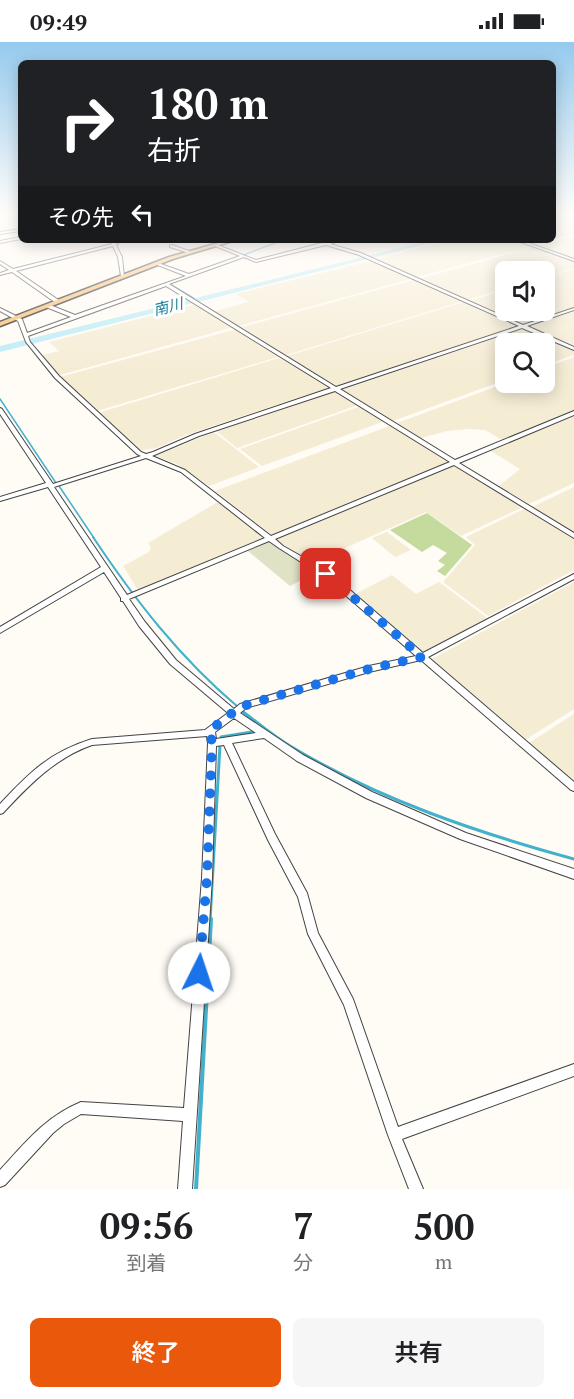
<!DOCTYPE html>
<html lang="ja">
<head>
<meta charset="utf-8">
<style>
	:root { --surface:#fff; --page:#f6f6f6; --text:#202124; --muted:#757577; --accent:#ea580c }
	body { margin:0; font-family:"PT Serif","Noto Sans JP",serif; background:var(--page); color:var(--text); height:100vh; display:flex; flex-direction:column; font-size:22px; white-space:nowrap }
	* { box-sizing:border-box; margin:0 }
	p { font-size:20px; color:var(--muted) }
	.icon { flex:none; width:33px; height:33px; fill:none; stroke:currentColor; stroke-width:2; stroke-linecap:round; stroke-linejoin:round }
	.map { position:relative; height:1147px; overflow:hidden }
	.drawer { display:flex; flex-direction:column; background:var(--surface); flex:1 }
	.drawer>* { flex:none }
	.guide { position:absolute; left:18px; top:18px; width:538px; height:183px; border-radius:9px; box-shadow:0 3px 15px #0003; background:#202124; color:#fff; overflow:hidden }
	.tools { position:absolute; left:495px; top:219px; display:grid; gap:12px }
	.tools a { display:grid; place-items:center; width:60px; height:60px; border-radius:9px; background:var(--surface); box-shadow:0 3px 15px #0003; font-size:30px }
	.pin { position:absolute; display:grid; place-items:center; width:51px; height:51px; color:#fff; margin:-26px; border-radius:12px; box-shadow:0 3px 9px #0006 }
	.me { position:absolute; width:66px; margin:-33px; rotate:4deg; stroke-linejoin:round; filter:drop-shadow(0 0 4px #0008) }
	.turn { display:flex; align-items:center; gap:21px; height:126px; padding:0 30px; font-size:27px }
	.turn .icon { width:78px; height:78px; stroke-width:2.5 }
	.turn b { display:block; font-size:42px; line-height:51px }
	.then { display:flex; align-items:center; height:57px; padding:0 30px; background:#0003; gap:12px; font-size:22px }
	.eta { display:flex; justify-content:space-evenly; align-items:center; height:102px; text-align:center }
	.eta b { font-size:36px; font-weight:600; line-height:42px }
	.cta { display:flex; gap:12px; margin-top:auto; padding:12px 30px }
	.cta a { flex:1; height:69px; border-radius:9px; background:var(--accent); color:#fff; font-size:24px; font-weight:600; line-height:69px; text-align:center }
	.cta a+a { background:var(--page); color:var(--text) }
	.status { display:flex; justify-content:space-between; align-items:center; height:42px; padding:0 30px; background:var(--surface); direction:ltr }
	.status svg { height:16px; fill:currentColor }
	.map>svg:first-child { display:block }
	.farmland { fill:#f5ecd4 }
	.forest { fill:#c5db9d }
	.cemetery { fill:#dfe2c4 }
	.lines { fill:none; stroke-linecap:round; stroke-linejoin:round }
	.stream-far3 { stroke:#41b1cd; stroke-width:1.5 }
	.stream-far2 { stroke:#41b1cd; stroke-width:2 }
	.stream-far1 { stroke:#41b1cd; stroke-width:3 }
	.stream { stroke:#41b1cd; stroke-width:4 }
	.river { fill:#baebf6; fill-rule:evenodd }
	.minor-casing { stroke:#444; stroke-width:2 }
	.major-casing { stroke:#222; stroke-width:3 }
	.minor { fill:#fff; fill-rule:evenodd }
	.major { fill:#f7ba6d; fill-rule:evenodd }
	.route { stroke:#1a73e8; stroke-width:10; stroke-dasharray:0 18 }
	.labels { text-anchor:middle; stroke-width:6; stroke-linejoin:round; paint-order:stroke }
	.far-water-label { font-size:15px; font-style:italic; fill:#197d9c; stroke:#fff }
</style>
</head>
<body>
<div class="status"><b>09:49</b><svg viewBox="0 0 49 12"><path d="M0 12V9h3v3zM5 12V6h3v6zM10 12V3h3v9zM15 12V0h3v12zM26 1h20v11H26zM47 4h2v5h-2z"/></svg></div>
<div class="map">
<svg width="574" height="1147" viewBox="0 0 574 1147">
	<rect width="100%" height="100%" fill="#fffbf5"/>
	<!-- farmland -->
	<g class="farmland">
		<path d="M563,170H574V192L554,197V172Z"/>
		<path d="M574,194V217L538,204Z"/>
		<path d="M449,198H515L531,204L416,235L376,218Z"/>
		<path d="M534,205L574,219V226L545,235L544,230H506L505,246L467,258L419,237Z"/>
		<path d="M371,219L410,237L238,284L215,269L249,260L236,252Z"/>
		<path d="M574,227V266L522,283L469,259L505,248L506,268H544L545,236Z"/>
		<path d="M414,238L463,259L286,313L242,285Z"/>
		<path d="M464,260L516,284L336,344L287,314Z"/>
		<path d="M197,262L234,285L60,333L42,313L59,309L49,300Z"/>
		<path d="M574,269V304L529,284Z"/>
		<path d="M237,287L281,314L97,369L60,335Z"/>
		<path d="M523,287L574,309V313L545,323L544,302H506L505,338L393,379L341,348Z"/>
		<path d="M282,315L331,345L186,393L157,406L139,409L98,371Z"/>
		<path d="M574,315V368L502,398L485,388L468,387L447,389L421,396L397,381L506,341L544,340L545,326Z"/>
		<path d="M336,349L358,363L237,406L216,389Z"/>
		<path d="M361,364L385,379L262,424L240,407Z"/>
		<path d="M574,373V441L529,462L499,444L520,427L489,408Z"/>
		<path d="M392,383L451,419L272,493L215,449Z"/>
		<path d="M214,390L259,425L209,444L177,422L155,414Z"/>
		<path d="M456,423L523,465L461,494L426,470L311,521L275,497Z"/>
		<path d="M574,445V490L532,465Z"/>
		<path d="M218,460L265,496L138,548L123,524L149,510L151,506L148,501Z"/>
		<path d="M524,467L574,497V528L488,574L443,540L475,503L466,495Z"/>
		<path d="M387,490L411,508L395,515L372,496Z"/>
		<path d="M392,533L416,552L439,540L487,576L422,611L353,553Z"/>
		<path d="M574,540V667L525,698L432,617Z"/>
		<path d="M574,672V740L529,701Z"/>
	</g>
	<!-- forest -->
	<path class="forest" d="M427,471L472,503L445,534L437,529L445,523L438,519L447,511L433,503L422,510L390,488Z"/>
	<!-- cemetery -->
	<path class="cemetery" d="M268,500L315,527L317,530L290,544L248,509Z"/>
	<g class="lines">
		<!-- stream-far3 -->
		<g class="stream-far3">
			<path d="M241,214L283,198"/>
			<path d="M170,242L198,259"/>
			<path d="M0,357L56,441"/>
			<path d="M59,444L94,496"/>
		</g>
		<!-- stream-far2 -->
		<path class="stream-far2" d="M93,495C135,558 180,616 238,665"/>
		<!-- stream-far1 -->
		<g class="stream-far1">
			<path d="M242,669C258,681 273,694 290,704C378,757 475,790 574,817"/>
			<path d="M221,697V695L257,689"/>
			<path d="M210,879L220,703"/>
		</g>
		<!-- stream -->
		<path class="stream" d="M196,1147L211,877"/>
		<!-- river -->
		<path class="river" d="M432,198H443L0,310V304Z"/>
		<!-- minor casing -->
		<g class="minor-casing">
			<g id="minor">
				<path d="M21,187V189L0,192V190Z"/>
				<path d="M21,195V197L0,201V199Z"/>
				<path d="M111,198H113L115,201L118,202L116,203L122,215L124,235L121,234L118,215L113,204L16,229L60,259V261H56L12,230L0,233V231L9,228L0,222V219L13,227L112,202Z"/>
				<path d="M313,198H319L326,200L342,198L330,202L361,211L523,283L574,266V268L527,284L574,305V308L522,286L340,347L455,418L574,369V373L459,421L574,491V496L454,423L275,497L283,504L329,530L423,611L574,532V537L428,615L574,740V749L571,748L421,618L369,630L246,666L240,671L303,713L372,750L466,791L574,827V837L460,797L366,756L297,719L264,696L232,701L275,792L307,851L318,891L353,957L398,1085L574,1022V1034L402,1097L423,1147H409L388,1093L344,963L308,892L298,855L268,798L224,703L216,704L212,836L192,1147H178L183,1079L81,1072L64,1082L53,1091L5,1143L0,1145V1128C26,1100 45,1075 81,1060L184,1066L202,836L208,701L207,694L92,703C55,716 29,743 3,771L0,772V762C30,730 50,710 92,697L205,688L228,671L170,622L139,584L123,559H121V556L104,530L0,591V585L101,525L48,445L0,459V455L46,441L0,372V366L2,367L53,442L141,414L137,412L55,336L26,300L18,279L0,269V266L22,277L27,291L71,275L46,265V263H50L75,273L186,234L155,222V220L189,232L240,214L215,204V202L256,218L322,201ZM326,203L359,213L519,284L336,345L169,242L244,215L256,220ZM166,244L331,346L195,392L153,410L146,412L141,410L59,334L30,300L28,294ZM335,349L450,420L271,494L185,428L152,414L199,394ZM146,416L181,430L265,496L127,553L54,445ZM269,499L279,506L323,534L416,614L369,624L240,662L234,667L176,618L145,580L129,557ZM234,676L256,691L216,697L215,690Z"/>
				<path d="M515,198H520L574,217V219Z"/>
				<path d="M170,203H172L192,210L189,211L170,205Z"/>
			</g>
		</g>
		<!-- major casing -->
		<g class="major-casing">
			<path id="major" d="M229,198H236L173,217L0,284V280L169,215Z"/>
		</g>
		<!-- minor -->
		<use href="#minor" class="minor"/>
		<!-- major -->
		<use href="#major" class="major"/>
	</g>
	<!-- sky -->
	<linearGradient id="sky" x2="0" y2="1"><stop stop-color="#95caee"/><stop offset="0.52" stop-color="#fffdfa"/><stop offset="1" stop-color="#fffdfa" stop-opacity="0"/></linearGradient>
	<rect width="574" height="330" fill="url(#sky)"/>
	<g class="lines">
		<!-- route -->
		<path class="route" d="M199,931L207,836L212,701L210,689L225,676L243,664L369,627L422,615L326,532"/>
	</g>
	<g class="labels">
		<!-- far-water labels -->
		<g class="far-water-label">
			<text transform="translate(168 265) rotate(-14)" y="5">南川</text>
		</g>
	</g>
</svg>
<div class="tools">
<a><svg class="icon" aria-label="sound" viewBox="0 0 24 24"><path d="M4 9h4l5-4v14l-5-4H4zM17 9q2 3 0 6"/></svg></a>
<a><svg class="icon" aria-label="search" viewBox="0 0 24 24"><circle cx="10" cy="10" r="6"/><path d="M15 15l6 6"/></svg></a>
</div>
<div class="pin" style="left:326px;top:532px;background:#d93025"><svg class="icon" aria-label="arrive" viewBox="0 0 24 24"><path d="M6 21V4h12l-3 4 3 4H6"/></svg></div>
<svg class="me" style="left:199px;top:931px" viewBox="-20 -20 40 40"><circle r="19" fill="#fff"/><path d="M0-13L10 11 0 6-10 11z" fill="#1a73e8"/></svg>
<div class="guide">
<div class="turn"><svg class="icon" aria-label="right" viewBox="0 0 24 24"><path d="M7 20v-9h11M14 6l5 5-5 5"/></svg><div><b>180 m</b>右折</div></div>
<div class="then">その先<svg class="icon" aria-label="left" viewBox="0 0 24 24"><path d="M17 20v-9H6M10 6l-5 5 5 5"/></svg></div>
</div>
</div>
<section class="drawer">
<div class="eta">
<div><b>09:56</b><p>到着</p></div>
<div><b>7</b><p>分</p></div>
<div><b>500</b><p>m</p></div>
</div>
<div class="cta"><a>終了</a><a>共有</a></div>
</section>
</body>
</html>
